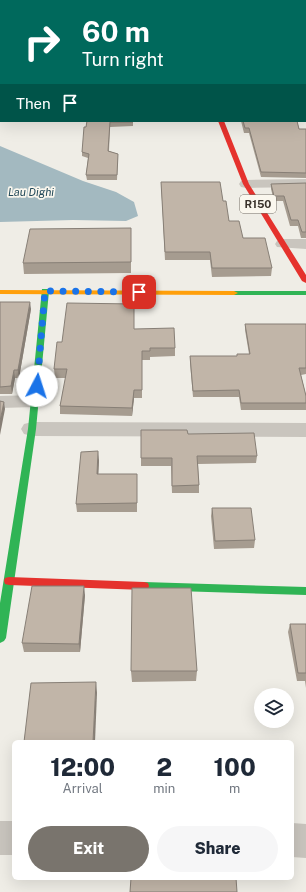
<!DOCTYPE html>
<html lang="en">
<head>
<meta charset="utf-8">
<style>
	:root { --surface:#fff; --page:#f6f6f7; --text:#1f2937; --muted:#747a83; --accent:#79746d }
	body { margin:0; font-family:"Public Sans",sans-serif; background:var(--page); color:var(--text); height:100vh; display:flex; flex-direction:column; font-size:15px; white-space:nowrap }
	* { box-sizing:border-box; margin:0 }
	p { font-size:13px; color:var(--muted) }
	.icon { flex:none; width:22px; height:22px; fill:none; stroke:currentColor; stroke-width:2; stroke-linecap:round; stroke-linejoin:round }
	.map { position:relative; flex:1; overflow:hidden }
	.drawer { position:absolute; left:12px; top:740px; width:282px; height:140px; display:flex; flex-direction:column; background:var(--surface); border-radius:6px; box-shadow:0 4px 16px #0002 }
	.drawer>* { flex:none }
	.hud { position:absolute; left:0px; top:0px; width:306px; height:122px; box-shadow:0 4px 16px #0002; background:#00695c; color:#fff; overflow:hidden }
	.controls { position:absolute; left:254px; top:688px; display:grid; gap:8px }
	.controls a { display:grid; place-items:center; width:40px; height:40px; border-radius:50%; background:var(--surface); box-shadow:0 4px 16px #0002; font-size:20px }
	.pin { position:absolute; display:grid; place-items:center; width:34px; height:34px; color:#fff; margin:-17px; border-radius:8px; box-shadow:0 2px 6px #0006 }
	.me { position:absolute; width:44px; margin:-22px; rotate:5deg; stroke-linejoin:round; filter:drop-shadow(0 0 3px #0008) }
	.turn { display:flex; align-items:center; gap:14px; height:84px; padding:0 16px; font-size:18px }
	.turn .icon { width:52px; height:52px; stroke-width:2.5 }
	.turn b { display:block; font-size:28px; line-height:34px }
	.then { display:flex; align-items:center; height:38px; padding:0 16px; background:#0003; gap:8px; font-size:15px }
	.eta { display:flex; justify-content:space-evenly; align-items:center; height:68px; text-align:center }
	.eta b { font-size:24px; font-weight:800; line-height:28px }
	.primary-button { display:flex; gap:8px; margin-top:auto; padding:8px 16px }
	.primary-button a { flex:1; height:46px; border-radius:24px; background:var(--accent); color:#fff; font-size:16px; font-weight:800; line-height:46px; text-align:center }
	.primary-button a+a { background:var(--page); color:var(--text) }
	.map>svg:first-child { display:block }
	.water { fill:#a3b9c0 }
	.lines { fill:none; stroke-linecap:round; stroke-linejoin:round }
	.street { fill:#c9c5be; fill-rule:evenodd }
	.fast { fill:#30b455; fill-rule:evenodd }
	.slow { fill:#ff9f0a; fill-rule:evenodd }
	.jam { fill:#e5322d; fill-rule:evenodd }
	.wall { fill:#a69c90 }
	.shaded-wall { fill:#877f76 }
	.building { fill:#c1b5a8; stroke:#877f76 }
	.route { stroke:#1a73e8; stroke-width:7; stroke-dasharray:0 12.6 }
	.labels { text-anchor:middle; stroke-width:3.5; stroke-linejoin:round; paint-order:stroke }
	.far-water-label { font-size:11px; font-style:italic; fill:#234a5a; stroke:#faf7ee }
	.shield { fill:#faf7ee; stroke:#746e66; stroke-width:1 }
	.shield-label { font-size:11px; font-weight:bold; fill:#3a332c }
</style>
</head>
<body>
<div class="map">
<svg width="306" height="892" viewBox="0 0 306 892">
	<rect width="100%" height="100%" fill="#efede6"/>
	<!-- water -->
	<path class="water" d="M0,146L83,181L116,192L134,202L138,216L126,221L73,220L0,222Z"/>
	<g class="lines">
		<!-- street -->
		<g class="street">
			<rect x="0" y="64" width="1" height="6"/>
			<path d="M306,179V187L246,188L241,187L239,184L241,181L246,180Z"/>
			<path d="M283,239H306V249L277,247L275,244L277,241Z"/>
			<path d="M36,395L43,396L46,401L43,406L36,407L0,408V396Z"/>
			<path d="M32,422L306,423V437L32,436L24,434L21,429L24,424Z"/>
			<rect x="0" y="821" width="14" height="34"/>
			<path d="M292,823L306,824V858L292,857Z"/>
		</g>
		<!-- fast -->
		<g class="fast">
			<path d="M42,289H48L49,291L36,429L6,638L4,641L0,643V603L28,429Z"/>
			<path d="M231,291H306V295H234L230,293Z"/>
			<path d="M144,582L306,587V595L144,590L140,589L139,586L140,583Z"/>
		</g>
		<!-- slow -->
		<g class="slow">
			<path d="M153,0H157L158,1H154Z"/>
			<path d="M0,290L234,291L238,293L234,295L0,294Z"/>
		</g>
		<!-- jam -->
		<g class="jam">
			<path d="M218,121H224L249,184L306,275V283L302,281L243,184Z"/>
			<path d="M9,577L144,582L148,583L149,586L148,589L144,590L9,585L5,584L4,581L5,578Z"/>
		</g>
	</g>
	<!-- wall -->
	<g class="wall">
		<path d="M266,0H306V85L305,83V1H266Z"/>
		<path d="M87,121H133V126L110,127L109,151L118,154L117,180H87L86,175L88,158L82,156V152Z"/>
		<path d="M241,121H297L299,129H306V178L261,177L249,133H244Z"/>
		<path d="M161,182L223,201L229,221L243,238L272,268L271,276L212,277L210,260H165Z"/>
		<path d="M306,183V238H301L298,226H290L283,201H274L271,189V184Z"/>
		<path d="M131,228V273L24,274L23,263Z"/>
		<path d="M0,302L31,309L19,378H15L12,394H0Z"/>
		<path d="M245,324H306V374L301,375L306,396V410H241L239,397H193L190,363V356H237V354H249L245,330Z"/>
		<path d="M134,329L175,348V356L150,357V360H142V398H134L132,416L60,414V406L66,378H55L54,369L62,342Z"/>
		<path d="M141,430L188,434L257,456L256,463L198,464L199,485V493H172L171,466H141Z"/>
		<path d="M99,460L98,474H137V512H77L76,504Z"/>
		<path d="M212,508L255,540L254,548L214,549L211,516Z"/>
		<path d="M85,595L80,652H24L22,643Z"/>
		<path d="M290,624H306V688L305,681H297L288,632Z"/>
		<path d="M131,671H197L196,681L132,682Z"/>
	</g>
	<!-- shaded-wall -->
	<g class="shaded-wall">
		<path d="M30,302L31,309L19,378L18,370Z"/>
		<path d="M14,370L15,378L12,394L11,386Z"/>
		<path d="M134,390V398L132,416V408Z"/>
		<path d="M4,402L5,409L0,435V421Z"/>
		<path d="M98,451L99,460L98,483L97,474Z"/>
		<path d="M84,586L85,595L80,652L79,644Z"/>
		<path d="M96,682L97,693L95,742H93Z"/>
	</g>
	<!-- building -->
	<g class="building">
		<path d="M0,0H145V1H1V54H0Z"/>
		<path d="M223,0H244V1H224Z"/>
		<path d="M266,0H306V79L305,77V1H267Z"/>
		<path d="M1,80V97H0V81Z"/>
		<path d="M87,121H133V122H110L108,151L118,154L117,175H86L89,154L82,152L84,127H86Z"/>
		<path d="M243,121H297L299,129H306V173L261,172L249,128H245Z"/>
		<path d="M161,182H220L223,201H226L229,221H239L243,238H265L272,268H212L210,252H165Z"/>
		<path d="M306,183V232H302L298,220H291L284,196H274L271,184Z"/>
		<path d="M131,228V262L23,263L30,229Z"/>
		<path d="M0,302H30L18,370H14L11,386L0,387Z"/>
		<path d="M67,303L134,304V329L174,328L175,348H150V351H142V390H134L132,408L60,406L67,369H54L57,342H62Z"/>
		<path d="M245,324H306V368H299L306,396V403H241L239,390L193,391L190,356H237V354H250Z"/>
		<path d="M0,401L4,402L0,421Z"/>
		<path d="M141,430H187L188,434L254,433L257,456H197L199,485L172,486V458H141Z"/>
		<path d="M98,451L97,474H137V503L76,504L81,452Z"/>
		<path d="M212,508H251L255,540L215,541Z"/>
		<path d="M32,586H84L79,644L22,643Z"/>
		<path d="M132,588H191L197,671H131Z"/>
		<path d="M290,624H306V673H298Z"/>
		<path d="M96,682L93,742H24L31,683Z"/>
		<path d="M131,878H236L237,892H130Z"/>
	</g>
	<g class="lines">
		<!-- route -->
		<path class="route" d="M37,386L45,291L139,292"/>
	</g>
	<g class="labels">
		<!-- far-water labels -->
		<g class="far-water-label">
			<text x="31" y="196">Lau Dighi</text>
		</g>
		<!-- shield labels -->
		<rect class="shield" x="240" y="195" width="36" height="18" rx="3"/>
		<g class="shield-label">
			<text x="258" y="208">R150</text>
		</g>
	</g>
</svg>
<div class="controls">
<a><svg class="icon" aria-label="layers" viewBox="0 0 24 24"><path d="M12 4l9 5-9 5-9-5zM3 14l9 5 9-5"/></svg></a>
</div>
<div class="pin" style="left:139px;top:292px;background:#d93025"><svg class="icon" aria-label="arrive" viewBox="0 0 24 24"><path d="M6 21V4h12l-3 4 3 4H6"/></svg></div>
<svg class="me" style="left:37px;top:386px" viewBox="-20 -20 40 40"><circle r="19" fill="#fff"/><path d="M0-13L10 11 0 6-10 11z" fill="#1a73e8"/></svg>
<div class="hud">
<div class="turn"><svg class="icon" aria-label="right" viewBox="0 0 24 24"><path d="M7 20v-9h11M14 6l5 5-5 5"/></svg><div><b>60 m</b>Turn right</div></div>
<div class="then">Then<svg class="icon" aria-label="arrive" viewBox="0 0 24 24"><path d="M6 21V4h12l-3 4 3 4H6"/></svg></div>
</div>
<section class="drawer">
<div class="eta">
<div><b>12:00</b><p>Arrival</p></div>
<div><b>2</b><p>min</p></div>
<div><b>100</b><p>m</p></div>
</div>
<div class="primary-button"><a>Exit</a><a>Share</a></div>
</section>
</div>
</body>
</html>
